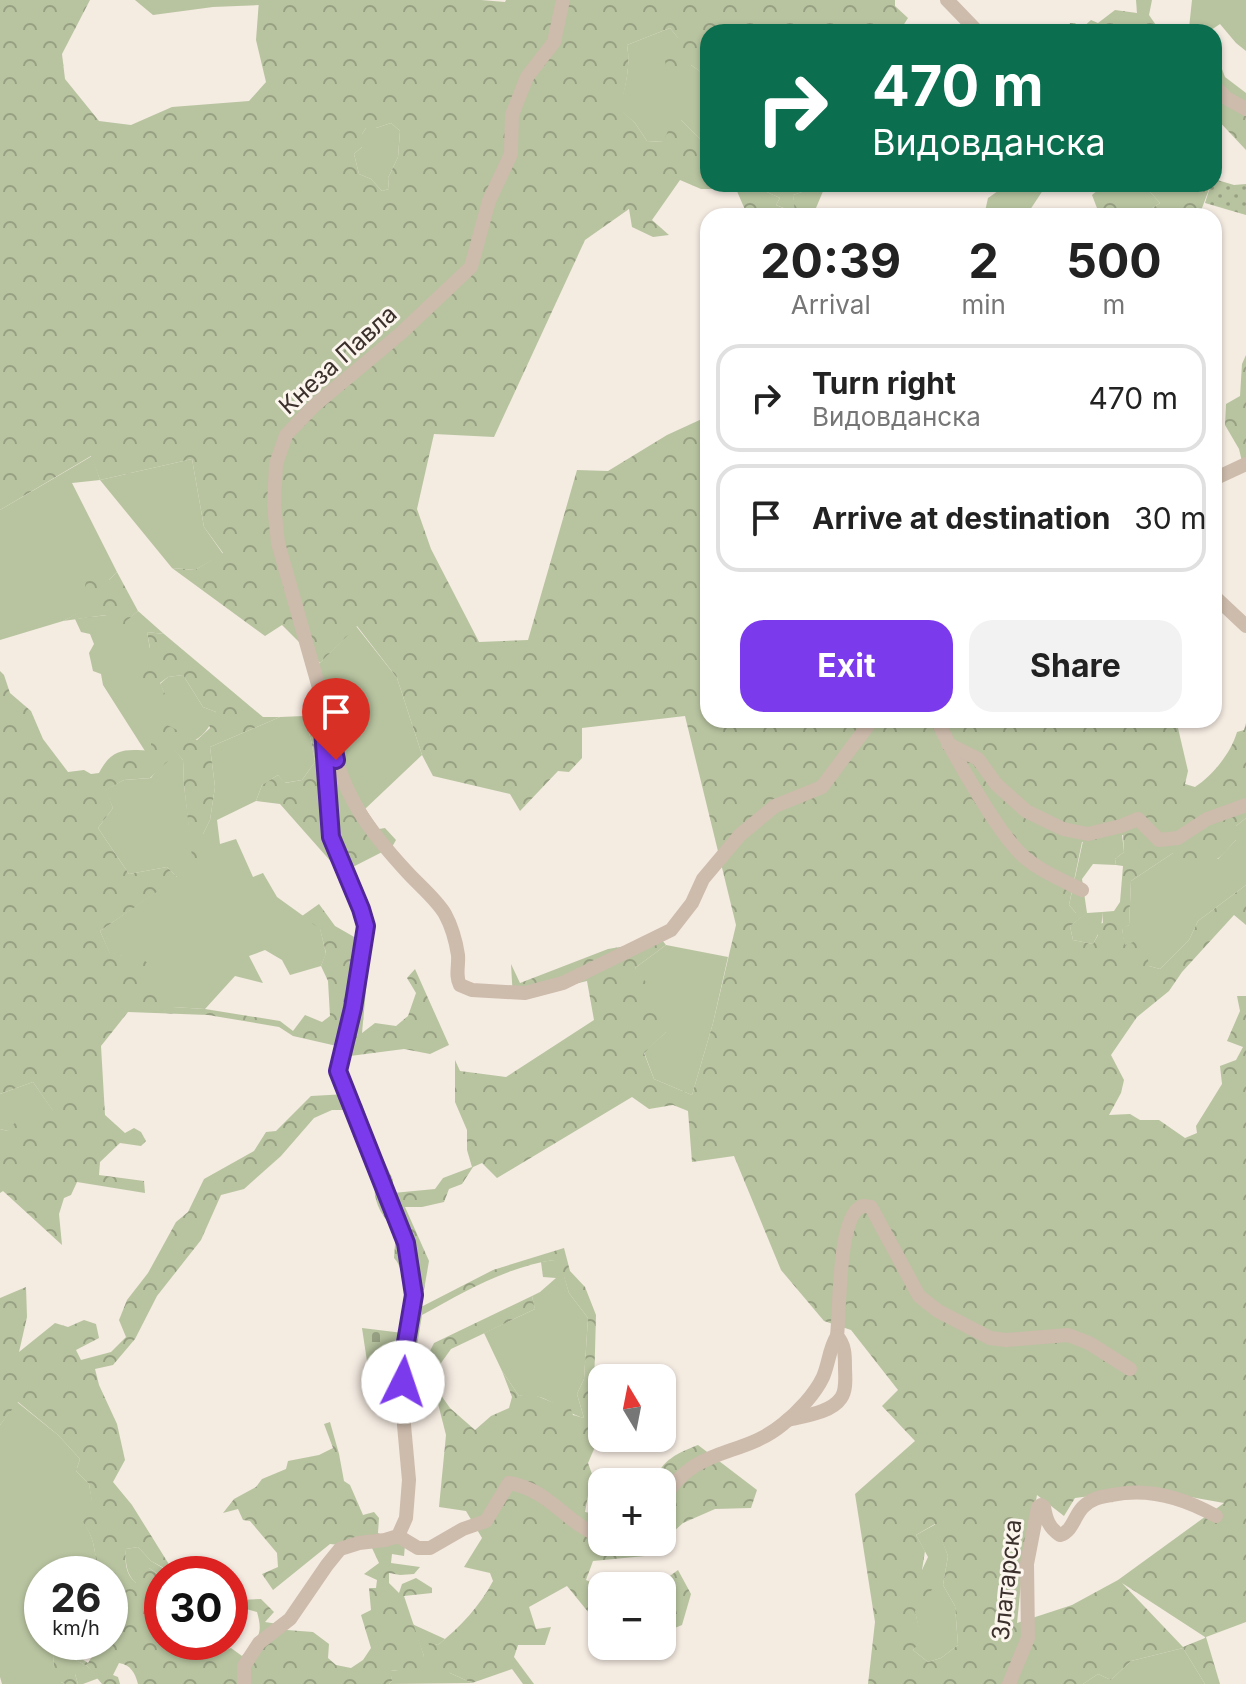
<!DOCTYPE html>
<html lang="en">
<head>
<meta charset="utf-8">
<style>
	:root { --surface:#fff; --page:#f2f2f2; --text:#222; --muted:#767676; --line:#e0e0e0; --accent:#7c3aed }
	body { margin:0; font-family:Inter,sans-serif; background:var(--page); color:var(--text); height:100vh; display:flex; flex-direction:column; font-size:30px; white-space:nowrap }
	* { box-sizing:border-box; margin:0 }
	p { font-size:26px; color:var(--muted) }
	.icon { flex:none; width:44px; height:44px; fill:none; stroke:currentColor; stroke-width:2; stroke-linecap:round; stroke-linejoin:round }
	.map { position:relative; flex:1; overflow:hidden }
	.details { position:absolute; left:700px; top:208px; width:522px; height:520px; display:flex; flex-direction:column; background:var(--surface); border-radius:24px; box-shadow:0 2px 6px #0004 }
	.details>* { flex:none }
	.top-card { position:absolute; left:700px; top:24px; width:522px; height:168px; border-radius:24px; box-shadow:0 2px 6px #0004; background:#0b6e4f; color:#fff; overflow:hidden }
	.needle { width:52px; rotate:350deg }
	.fabs { position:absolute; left:588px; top:1364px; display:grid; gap:16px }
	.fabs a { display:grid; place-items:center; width:88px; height:88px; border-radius:16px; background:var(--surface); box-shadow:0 2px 6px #0004; font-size:40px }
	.speed { position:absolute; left:24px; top:1556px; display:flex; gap:16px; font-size:40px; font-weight:700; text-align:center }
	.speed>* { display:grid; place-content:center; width:104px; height:104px; border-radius:50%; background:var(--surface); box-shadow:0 2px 6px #0004; line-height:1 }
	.speed small { font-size:20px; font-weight:400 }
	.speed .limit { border:12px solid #d22; background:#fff; color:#111 }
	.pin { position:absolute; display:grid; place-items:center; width:68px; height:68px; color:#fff; margin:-82px -34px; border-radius:50% 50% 50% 0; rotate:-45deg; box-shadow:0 0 8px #0007 }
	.pin .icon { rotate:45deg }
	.me { position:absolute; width:88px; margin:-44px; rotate:4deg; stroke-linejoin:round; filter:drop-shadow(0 0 6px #0008) }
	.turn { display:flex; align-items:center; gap:28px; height:168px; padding:0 40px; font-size:36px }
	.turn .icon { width:104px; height:104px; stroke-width:2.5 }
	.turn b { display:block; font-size:56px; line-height:68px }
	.eta { display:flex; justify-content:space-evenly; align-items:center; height:136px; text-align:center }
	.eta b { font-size:48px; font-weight:700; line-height:56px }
	.cta { display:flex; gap:16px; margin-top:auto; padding:16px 40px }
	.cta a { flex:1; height:92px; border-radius:24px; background:var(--accent); color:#fff; font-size:32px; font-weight:700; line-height:92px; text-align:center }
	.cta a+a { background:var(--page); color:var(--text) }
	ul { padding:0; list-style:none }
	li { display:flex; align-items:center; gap:24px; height:108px; margin:0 16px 12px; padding:0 24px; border:4px solid var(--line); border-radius:24px }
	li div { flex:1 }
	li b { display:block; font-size:30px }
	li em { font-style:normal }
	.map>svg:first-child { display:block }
	.grass { fill:#b8c4a0 }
	.forest { fill:url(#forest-crowns); fill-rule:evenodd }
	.cemetery { fill:url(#cemetery-stones) }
	.garden { fill:url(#garden-dots) }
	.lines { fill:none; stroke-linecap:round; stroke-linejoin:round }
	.minor { stroke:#cdbbac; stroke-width:14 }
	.route-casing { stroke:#51269a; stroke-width:20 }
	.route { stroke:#7c3aed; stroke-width:14 }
	.labels { text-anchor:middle; stroke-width:6; stroke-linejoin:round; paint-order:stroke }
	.street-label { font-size:24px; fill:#3b302b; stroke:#fbf5ee }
</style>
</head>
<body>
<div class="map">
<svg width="1246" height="1684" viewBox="0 0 1246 1684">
	<defs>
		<pattern id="forest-crowns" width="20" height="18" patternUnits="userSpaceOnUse" patternTransform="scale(2)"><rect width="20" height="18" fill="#b8c4a0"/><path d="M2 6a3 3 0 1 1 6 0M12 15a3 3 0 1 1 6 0" fill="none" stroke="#97a083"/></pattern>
		<pattern id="cemetery-stones" width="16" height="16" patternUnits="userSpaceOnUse" patternTransform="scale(2)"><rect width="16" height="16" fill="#b8c4a0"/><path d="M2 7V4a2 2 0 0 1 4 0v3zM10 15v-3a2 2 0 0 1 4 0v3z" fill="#97a083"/></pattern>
		<pattern id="garden-dots" width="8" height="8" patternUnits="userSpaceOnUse" patternTransform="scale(2)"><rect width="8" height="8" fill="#b8c4a0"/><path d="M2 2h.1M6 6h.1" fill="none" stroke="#97a083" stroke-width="1.8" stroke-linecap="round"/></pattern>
	</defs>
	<rect width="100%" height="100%" fill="#f4ebe1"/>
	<!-- grass -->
	<g class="grass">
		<path d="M135,0H259V5L213,7L153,15Z"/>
		<path d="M1192,0H1246V51L1236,43L1220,24L1208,32H1177L1158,28L1156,25L1189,28Z"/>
		<path d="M670,28L679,39L691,65L708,77V134L701,140L681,120L664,142L647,141L635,123L619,109C625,88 631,67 627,45Z"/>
		<path d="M391,123L400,131L398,157L388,178L389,189L382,191L371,179L359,174L354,154L362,147V134L366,128H376Z"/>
		<path d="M756,184H826L793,195L796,213L776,205L780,198L756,187Z"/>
		<path d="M1008,184H1047L1026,216H984L988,198Z"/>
		<path d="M1114,184L1129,187L1130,184H1143L1160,203L1145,213L1143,216H1125L1122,210L1127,209L1132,215Z"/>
		<path d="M92,456L100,480L192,459L204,527L223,554L195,570L172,568L100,480L72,483L117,572L109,580L85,585V610L63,621L0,640V510Z"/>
		<path d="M138,611L164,634L147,632L150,649L138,655L165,694L160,684L168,677L183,675L203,707L216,712C203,747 184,744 151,751H145L103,685L101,674L93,671L89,653L94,644L90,634L81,632L75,619L107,615L124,622Z"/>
		<path d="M356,626L397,678L422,755L365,809L347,776L335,719L319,715L308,667L320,663Z"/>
		<path d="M304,716L311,740L315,762L302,780L284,783L278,775L262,785L256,801L217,820L220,844L236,839L253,877L263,873L277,897L320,928L326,954L321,966L290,975L282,960L265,950L249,956L263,983L235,976L205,1009L172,1007L122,956L110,954L100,931L177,877L167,867L129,874L98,828L113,808L105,790L124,780L151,778L173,748L183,760L184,785L194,866L203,870V834L210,820L215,787L210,747L280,717Z"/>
		<path d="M1246,818V885L1198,921L1189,940L1160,969L1149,966L1124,945L1122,928L1129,925L1131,881L1173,853L1218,859L1236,840V826Z"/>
		<path d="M1122,834L1124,852L1115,859L1116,865L1093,864L1082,879L1087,913L1102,912C1103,925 1099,933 1093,944L1073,940L1070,926L1086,913H1076L1069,905L1083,841Z"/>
		<path d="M666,945L728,957L713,1023L692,1095L654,1079L644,1052L666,1032L635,968Z"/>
		<path d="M33,1082L54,1112L8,1131L0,1129V1094Z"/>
		<path d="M554,1260L564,1276L569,1293L588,1318L584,1379L577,1394L584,1418C562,1412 543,1390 519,1396L502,1371L484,1333L535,1309L532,1296L540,1292L556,1278L543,1277L541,1262Z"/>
		<path d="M17,1402L58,1435L80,1459L76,1471L89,1484L94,1511L77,1512C94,1536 95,1545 97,1574H42V1581H39L42,1609V1642H52L54,1667L63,1653L87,1666L99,1678L83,1684H78L75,1674L61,1682L65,1684H2L0,1677V1425Z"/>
		<path d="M936,1524L948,1556L943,1585L955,1606L958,1645L941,1658L928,1662L913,1650L921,1640L915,1611L922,1570L928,1557L916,1535Z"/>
		<path d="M138,1547L151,1561L173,1574H162V1577L149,1568L137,1584C126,1575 125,1562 126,1549Z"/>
		<path d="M412,1624L445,1639L438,1645L429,1643L450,1673L472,1683L389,1684L392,1681L390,1670L398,1671L424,1656Z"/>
		<path d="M1183,1648L1205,1684H1083L1098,1674L1111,1680L1131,1661Z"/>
	</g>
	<!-- forest -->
	<g class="forest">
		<path d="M0,0H90L62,54L65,79L99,121L131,125L172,107L249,101L266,82L256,40L259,0H481L505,2L506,0H895V6L908,18L899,32H708V77L691,65L666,68L662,38H678L670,28L627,45C631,67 625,88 620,109L635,123L647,141L663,142L673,120H681L701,140L708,134V184H756V187L780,198L776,205L795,213L793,195L826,184L816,208L815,216H774L769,214L767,216H744L746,212L736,189H701L680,180L652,220L669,235L653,237L632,227L629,209L585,240L494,437L434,434L417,509L431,549L479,642L528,640L577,470L608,471L667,435L704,418L708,428V720H1174L1178,728L1188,771L1185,784L1195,787C1213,775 1231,753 1237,732L1244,730L1246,723V818L1236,826V840C1230,846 1223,856 1217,859C1201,868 1185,862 1173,853L1131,881L1129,925L1122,929L1125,945L1145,938L1149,966L1160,969L1189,940L1198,921L1246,885V925L1234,915L1182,972L1169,991L1137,1017L1111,1055L1124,1080L1121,1093L1109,1115L1130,1114L1140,1120H1159L1185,1138L1197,1133L1196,1126L1222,1084L1220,1066L1236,1060L1243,1047L1227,1041L1240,1011L1237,996H1246V1622L1206,1637L1220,1684H1205L1183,1648L1131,1661L1111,1680L1098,1674L1083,1684H868L875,1622L855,1494L915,1441L882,1406L898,1390L851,1330L824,1321L781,1270L734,1156L692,1162L688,1111L673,1105L649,1109L632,1097L497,1178L482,1163L473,1167L462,1184L449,1189L444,1202L422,1207H405L429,1261L421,1307L493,1270L564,1248L570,1271L585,1287L596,1315L593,1423L594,1449L588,1463L592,1474L585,1512L602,1515V1542H661L645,1556L593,1561L586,1580L602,1587V1629L567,1586L529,1607L536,1629L551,1627L545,1645H518L514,1657L534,1684H523L512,1669L472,1683L450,1673L438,1670L428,1642L438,1645C460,1627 480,1606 493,1581L490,1573L464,1567L482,1538L466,1511L439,1507L446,1435L433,1384L450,1408L475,1430L491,1416L509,1408L512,1397L502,1371L519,1396L530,1393L554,1403L566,1396L573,1415L584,1418L577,1394L584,1379L588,1318L569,1293L564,1277H557L554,1260C506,1267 464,1292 422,1315L413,1371H420L434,1343L532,1296L535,1309L451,1349L431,1377L397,1376C401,1349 413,1277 394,1258L396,1231C382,1217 372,1201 375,1181L347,1110H332L314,1118L281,1156L244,1189L221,1195L201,1240L157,1296L135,1339L113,1365L95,1369L99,1385L117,1424L125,1460L113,1482L132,1505L175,1574L151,1561L138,1547L126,1549C125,1562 125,1574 136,1583L143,1568H149L162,1577V1642H218L223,1651L231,1648L242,1656C257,1639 264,1636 257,1612L239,1607L238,1600L261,1599L274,1612L265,1622L278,1624L287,1630L313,1632L329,1644L328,1658L336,1665L351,1668L363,1660L371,1648L361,1615L371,1610L369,1588H376L377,1580L364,1574L379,1563L372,1548L330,1544L273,1590L262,1574L278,1567L277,1553L250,1521L243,1520L238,1509L223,1513L234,1499L256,1487L262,1479L286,1469L288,1461L319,1455L333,1448L324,1424L330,1422L339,1454L344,1481L350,1485L363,1515L374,1512L379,1518L378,1533L405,1545L404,1556L392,1554L391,1563L420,1567L414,1574L400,1575L389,1573V1583L399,1593L402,1584L416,1578L432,1588V1593L404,1596L424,1656L412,1677L403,1676L398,1671L391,1670L392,1681L389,1684H138C135,1673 131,1665 119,1663L113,1675L118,1677L120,1684H102L87,1666L64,1654L62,1671L75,1674L78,1684H65L61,1682L62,1671L54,1667L52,1642H74L81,1648L79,1657L88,1663L101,1642H110V1574H97C95,1545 94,1536 76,1512L83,1503L93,1510L89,1484L76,1471L80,1459L58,1435L18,1402L0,1425V1298L26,1287L27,1317L19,1352L55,1323L68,1327L84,1320L96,1324L99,1338L76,1350L81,1360L111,1352L126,1337L119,1320L127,1300L148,1273L176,1222L188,1212L204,1179L254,1151L266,1132L276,1131L311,1096L347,1094L362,1104L373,1137L393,1180V1193L435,1189L443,1178L472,1167L467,1150V1130L455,1102V1060L460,1071L506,1077L594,1020L587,981L513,999L511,964L520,983L608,949L662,940L666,945L635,968L668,1011L666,1032L644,1053L654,1079L692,1095L713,1023L736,925L685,716L582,728V758L569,772L558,771L520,811L510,794L433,776L422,755L397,678L357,626L320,663L282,625L265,636L172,568L195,570L223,553L204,527L192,459L100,480L91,456L0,510ZM391,123L400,131L398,157L388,178L389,189L382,191L371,179L359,174L354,154L362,147V134L366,128H376ZM1123,835L1124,852L1115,859L1116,865L1123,866L1120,902L1114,911L1102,912L1103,923L1094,925L1098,935L1093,944L1073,940L1070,926L1087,913H1076L1069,905L1082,842ZM1146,1489L1224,1503L1118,1580L1072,1605L1017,1623L1022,1574L1037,1495L1064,1516L1075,1498ZM935,1524L948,1556L943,1585L955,1606L958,1645L941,1658L928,1662L913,1650L922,1640L915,1611L934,1587L922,1570L925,1551L916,1535ZM1122,1583L1205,1637V1638L1183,1647Z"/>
		<path d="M1136,0H1152L1149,15L1158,28L1142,27L1116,32H1068L1070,23H1075L1081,29L1091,20L1098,23L1115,10L1137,13Z"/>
		<path d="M1214,56H1217L1225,77L1246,93V150L1214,116Z"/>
		<path d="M1105,184H1114L1131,203L1133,216L1127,209L1123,211L1125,216H1100L1092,195Z"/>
		<path d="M1143,184H1211L1199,216H1170L1167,212H1161L1156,216H1143L1145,213L1160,203Z"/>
		<path d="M1246,355V469L1244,470L1239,449L1225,425L1226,404L1240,396L1242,364Z"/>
		<path d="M90,572L109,580L117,572L138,611L125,622L130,633L124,636L106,615L63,621L85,609V585Z"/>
		<path d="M147,632L164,634L263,717H280L210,747L215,787L210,820L203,834V870L189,881L177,878L100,931L110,953L143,960L157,968L154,988L165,989L173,1007L205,1009L280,1021L293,1031L305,1015L322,1022L330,1016L328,981L321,966L326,953L320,929L302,916L319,904L335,926L370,946L362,1033L375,1023L396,1026L408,1016L416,993L407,978L415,969L449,1045L430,1054L404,1049L350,1056V1049L293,1036L279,1027L208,1015L128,1012L101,1046L105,1115L125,1133L134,1128L141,1132L146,1141L141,1146L120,1143L100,1162L99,1175L144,1181L145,1193L77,1182L71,1195L64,1198L59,1214L62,1245L3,1191L0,1193V1129L8,1131C21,1113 33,1114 53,1111L33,1082L0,1094V671L4,675L10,693L31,711L43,739L68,772L84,770L91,774L99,773C112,748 125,749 151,751V733L163,723L197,740L210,728L208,721L216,712L203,707L183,675L168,677L160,683L165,694L157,697L137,684L138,654L150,648ZM173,749L183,760L184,785L193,866L182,868L177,877L167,867L129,874L98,828L113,808L106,790L124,780L150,778L168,761Z"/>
		<path d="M319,715L335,719L351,751L342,760C349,786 364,807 379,829L385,828L396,840L392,847L341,873L280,804L256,801L262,785L278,775L285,783L302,780L315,762L311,740L304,716Z"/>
		<path d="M698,1445L757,1490L751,1508L715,1509L683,1523L662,1542V1482H655C660,1460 680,1452 698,1445Z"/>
		<path d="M678,1570L691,1594L682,1625L670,1630L662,1627V1586H656Z"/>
	</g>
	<!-- cemetery -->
	<path class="cemetery" d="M362,1328L403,1333L398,1369L368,1368Z"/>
	<!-- garden -->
	<path class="garden" d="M1214,179L1234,185L1246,184V215L1205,203L1211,184H1214Z"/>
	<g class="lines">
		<!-- minor -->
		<g class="minor">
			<path d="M947,0L978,32"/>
			<path d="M1214,85L1226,98L1246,109"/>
			<path d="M1214,479L1246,464"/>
			<path d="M1214,596L1246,626"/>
			<path d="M937,720C952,752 970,782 989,812C999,827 1009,843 1023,856C1040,871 1062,880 1082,890"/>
			<path d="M331,736C341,794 369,831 408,873C419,885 437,900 445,914C451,925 456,942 458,955C459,966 455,975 460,985L472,990L525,993L563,983L671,930L692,903L703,879L740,835L775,806L822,787L872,720"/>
			<path d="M948,744L978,759L996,784L1026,811L1063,829L1088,834L1121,826L1138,819L1159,840L1178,838L1207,819L1246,805"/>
			<path d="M788,1420C803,1416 831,1413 841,1398C847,1390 845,1376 845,1367C845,1355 845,1345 837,1336C840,1311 838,1222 859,1208C863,1205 865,1206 871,1207L919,1296L938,1311L990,1338L1006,1340L1068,1335L1089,1343L1130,1369"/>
			<path d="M662,1501C695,1444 741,1459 783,1424C798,1412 815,1394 823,1377C829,1363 829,1349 837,1336"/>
			<path d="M398,1536L418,1548H430L463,1529L486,1521L509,1483C550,1490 565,1523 602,1537"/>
			<path d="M244,1684V1666L259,1643L290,1619L327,1565L340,1549L359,1543L385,1540L398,1536L406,1518L409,1480L404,1425L403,1360L414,1295L406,1243L338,1071L353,1008L366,926L361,909L331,837L323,730L327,716L278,543L274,505L276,464L286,435L315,405L400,334L471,267L489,201L511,154L512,115L527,77L554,42L563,0"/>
			<path d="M1009,1684L1028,1638L1027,1564L1038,1507L1041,1505L1044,1507C1046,1519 1049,1528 1060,1535C1073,1531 1074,1516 1083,1507C1092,1498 1101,1497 1112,1495C1149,1487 1184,1498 1216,1516"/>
		</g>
	</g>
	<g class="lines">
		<!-- route casing -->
		<g class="route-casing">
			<path id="route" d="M336,760L327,716L323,730L331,837L361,909L366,926L353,1008L338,1071L406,1243L414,1295L403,1360V1382"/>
		</g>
		<!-- route -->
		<use href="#route" class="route"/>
	</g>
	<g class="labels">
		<!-- street labels -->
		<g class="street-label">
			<text transform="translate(338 360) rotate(-42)" y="8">Кнеза Павла</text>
			<text transform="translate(1007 1580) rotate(-84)" y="8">Златарска</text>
		</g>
	</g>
</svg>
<div class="fabs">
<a><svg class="needle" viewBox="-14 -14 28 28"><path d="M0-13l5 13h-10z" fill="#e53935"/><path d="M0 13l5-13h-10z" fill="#767676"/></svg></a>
<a>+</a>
<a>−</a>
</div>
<div class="speed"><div>26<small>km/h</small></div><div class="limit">30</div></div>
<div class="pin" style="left:336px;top:760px;background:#d93025"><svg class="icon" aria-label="arrive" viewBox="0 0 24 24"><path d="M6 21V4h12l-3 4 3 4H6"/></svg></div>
<svg class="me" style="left:403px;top:1382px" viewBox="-20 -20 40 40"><circle r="19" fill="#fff"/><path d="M0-13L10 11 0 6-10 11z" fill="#7c3aed"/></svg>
<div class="top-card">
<div class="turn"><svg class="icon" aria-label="right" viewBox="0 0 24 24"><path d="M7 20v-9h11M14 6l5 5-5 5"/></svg><div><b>470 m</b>Видовданска</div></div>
</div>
<section class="details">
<div class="eta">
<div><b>20:39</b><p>Arrival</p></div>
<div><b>2</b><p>min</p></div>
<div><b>500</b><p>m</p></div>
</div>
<ul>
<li><svg class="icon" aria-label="right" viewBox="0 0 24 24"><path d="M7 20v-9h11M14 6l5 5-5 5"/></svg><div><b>Turn right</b><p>Видовданска</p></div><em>470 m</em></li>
<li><svg class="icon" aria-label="arrive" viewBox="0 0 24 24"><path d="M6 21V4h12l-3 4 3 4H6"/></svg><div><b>Arrive at destination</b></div><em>30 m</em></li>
</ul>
<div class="cta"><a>Exit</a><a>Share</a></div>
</section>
</div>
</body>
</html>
